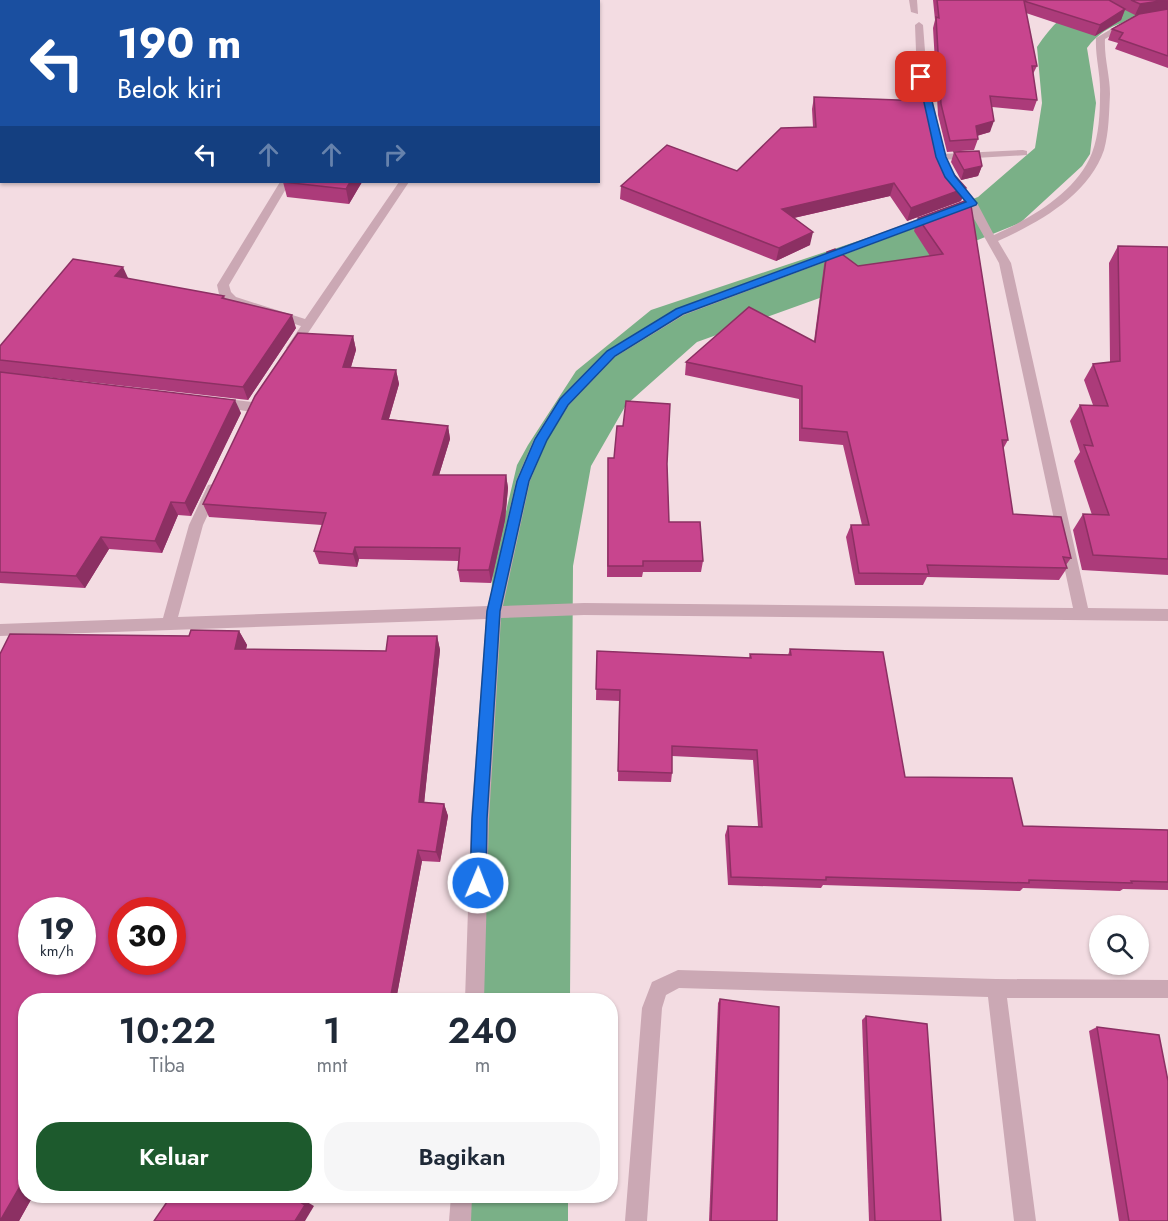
<!DOCTYPE html>
<html lang="id">
<head>
<meta charset="utf-8">
<style>
	:root { --surface:#fff; --page:#f6f6f7; --text:#1f2937; --muted:#747a83; --accent:#1d5a2d }
	body { margin:0; font-family:Jost,sans-serif; background:var(--page); color:var(--text); height:100vh; display:flex; flex-direction:column; font-size:22px; white-space:nowrap }
	* { box-sizing:border-box; margin:0 }
	p { font-size:20px; color:var(--muted) }
	.icon { flex:none; width:33px; height:33px; fill:none; stroke:currentColor; stroke-width:2; stroke-linecap:round; stroke-linejoin:round }
	.map { position:relative; flex:1; overflow:hidden }
	.drawer { position:absolute; left:18px; top:993px; width:600px; height:210px; display:flex; flex-direction:column; background:var(--surface); border-radius:24px; box-shadow:0 2px 4px #0004 }
	.drawer>* { flex:none }
	.banner { position:absolute; left:0px; top:0px; width:600px; height:183px; box-shadow:0 2px 4px #0004; background:#1a4fa0; color:#fff; overflow:hidden }
	.buttons { position:absolute; left:1089px; top:915px; display:grid; gap:12px }
	.buttons a { display:grid; place-items:center; width:60px; height:60px; border-radius:50%; background:var(--surface); box-shadow:0 2px 4px #0004; font-size:30px }
	.speed { position:absolute; left:18px; top:897px; display:flex; gap:12px; font-size:30px; font-weight:700; text-align:center }
	.speed>* { display:grid; place-content:center; width:78px; height:78px; border-radius:50%; background:var(--surface); box-shadow:0 2px 4px #0004; line-height:1 }
	.speed small { font-size:15px; font-weight:400 }
	.speed .limit { border:9px solid #d22; background:#fff; color:#111 }
	.pin { position:absolute; display:grid; place-items:center; width:51px; height:51px; color:#fff; margin:-26px; border-radius:12px; box-shadow:0 3px 9px #0006 }
	.me { position:absolute; width:66px; margin:-33px; rotate:1deg; stroke-linejoin:round; filter:drop-shadow(0 0 4px #0008) }
	.turn { display:flex; align-items:center; gap:21px; height:126px; padding:0 18px; font-size:27px }
	.turn .icon { width:78px; height:78px; stroke-width:2.5 }
	.turn b { display:block; font-size:42px; line-height:51px }
	.lanes { display:flex; align-items:center; height:57px; padding:0 18px; background:#0003; justify-content:center; gap:30px; direction:ltr }
	.lanes .off { opacity:.35 }
	.eta { display:flex; justify-content:space-evenly; align-items:center; height:102px; text-align:center }
	.eta b { font-size:36px; font-weight:600; line-height:42px }
	.button { display:flex; gap:12px; margin-top:auto; padding:12px 18px }
	.button a { flex:1; height:69px; border-radius:24px; background:var(--accent); color:#fff; font-size:24px; font-weight:600; line-height:69px; text-align:center }
	.button a+a { background:var(--page); color:var(--text) }
	.map>svg:first-child { display:block }
	.lines { fill:none; stroke-linecap:round; stroke-linejoin:round }
	.river { fill:#7ab087; fill-rule:evenodd }
	.street { fill:#cba8b4; fill-rule:evenodd }
	.wall { fill:#ac3b7a; fill-rule:evenodd }
	.shaded-wall { fill:#8c3063 }
	.building { fill:#c8458e; stroke:#8c3063; stroke-width:1.5; fill-rule:evenodd }
	.route { fill:#1a73e8; stroke:#114b97; stroke-width:1.5 }
</style>
</head>
<body>
<div class="map">
<svg width="1168" height="1221" viewBox="0 0 1168 1221">
	<rect width="100%" height="100%" fill="#f3dce2"/>
	<g class="lines">
		<!-- river -->
		<g class="river">
			<path d="M1090,0H1168V14C1136,19 1108,20 1087,48L1096,103L1090,154L1082,166L1020,223L953,250L697,342L626,405L591,466L573,566L570,1000H466L493,566L517,465L528,445L576,371L651,310L909,224L978,197L1035,148L1042,103L1037,47C1051,26 1066,10 1090,0Z"/>
			<path d="M452,1196H568V1221H450Z"/>
		</g>
		<!-- street -->
		<g class="street">
			<path d="M33,0H41L32,2Z"/>
			<path d="M154,0H162L153,2Z"/>
			<rect x="246" y="0" width="8" height="2"/>
			<path d="M485,0H493L484,2Z"/>
			<path d="M909,0H917L918,14L911,12Z"/>
			<path d="M1130,18L1134,21L1133,23L1105,39C1104,58 1110,76 1110,94C1109,113 1109,132 1104,150C1089,195 1038,223 998,241L1011,263L1088,608L1168,609V621L584,615L501,618L489,819L484,1000H465L471,819L486,619L0,636V624L163,618L189,525L208,485L213,484L220,489L203,525L178,617L488,606L516,481L534,439L559,399L607,351L676,309L964,202L962,198L963,196H971L977,203L994,235C1031,218 1076,193 1092,153C1099,135 1100,113 1100,94C1101,75 1095,57 1096,38ZM968,208L999,263L1073,608L584,603L503,606L530,481L547,440L569,405L615,357L684,315Z"/>
			<path d="M919,22L923,25L927,77L943,143L938,146L933,143L917,77L915,25Z"/>
			<path d="M2,46V53L0,54V47Z"/>
			<path d="M1023,150L1027,151V155L941,160L936,157L941,154Z"/>
			<path d="M280,182H290L229,285L231,292L236,297L305,319L399,182H409L296,351L292,352L286,348L301,326L228,303L219,294L217,285Z"/>
			<path d="M219,398L252,402L258,407L252,412L214,406L213,403L214,400Z"/>
			<path d="M678,970L996,979L1168,980V998H1007L1036,1221H1014L988,997L679,988L666,995L662,1008L647,1221H625L642,1008L652,982Z"/>
			<path d="M451,1196H472L471,1221H449Z"/>
		</g>
	</g>
	<!-- wall -->
	<g class="wall">
		<path d="M933,0H1168V68L1115,49L1118,43L1108,40L1112,29L1138,14L1135,15L1125,10L1121,20L1095,36L1026,13L1037,66L1033,74L1037,100L1033,111L992,107L990,132L977,136L978,139L974,150L947,152L938,115L933,28L935,20Z"/>
		<path d="M814,97L941,152L949,169L966,188L961,201L907,221L890,196L794,218L810,245L776,261L620,199L621,186L737,171L813,127L812,109Z"/>
		<path d="M954,152L982,166L978,176L961,180L951,162Z"/>
		<path d="M283,182H362L349,204L287,197Z"/>
		<path d="M970,199L1008,440L1003,449L1013,514L1071,558L1066,565L1067,568L1059,580L927,577L923,585H855L846,537L851,525H862L843,445L799,441V399L685,375L686,362L814,341L824,265L827,252L858,266L930,256L914,231L918,218Z"/>
		<path d="M1118,246L1168,247V575L1082,570L1073,530L1083,514L1092,515L1074,461L1080,452L1070,421L1080,405H1093L1084,380L1093,364L1110,362L1109,263Z"/>
		<path d="M129,279L224,296L225,299L296,328L248,400L36,376L241,413L191,516L178,515L162,553L109,549L85,588L0,583V346Z"/>
		<path d="M353,336L356,350L351,367L396,370L399,384L389,419L448,426L450,439L439,475H506L508,488L505,520L491,583L460,582L458,570L459,561L359,559L357,567L319,564L314,551L322,525L209,517L203,504Z"/>
		<path d="M608,458L667,464L669,522L703,561L701,572H643L642,577H607Z"/>
		<path d="M191,630L239,631L247,645L246,649L386,651L388,636H437L440,650L424,803L444,804L448,816L440,862L422,861L396,1000H26V1196H33L19,1221H0V654L10,634L189,636ZM32,910H82V962H32ZM122,910H172V962H122Z"/>
		<path d="M790,649L905,777L1023,826L1168,830V890L1123,889L1120,891L1023,888L1020,891L823,885L821,888L728,885L725,835L728,826H758L753,760L672,756V773L671,782L618,781L619,701L596,700L597,651L749,658L750,654L788,655Z"/>
		<path d="M720,999L777,1221H709L718,1003Z"/>
		<path d="M866,1016L941,1221H869L862,1020Z"/>
		<path d="M1097,1027L1168,1221H1119L1089,1031Z"/>
	</g>
	<!-- shaded-wall -->
	<g class="shaded-wall">
		<path d="M1168,0V9L1135,15L1140,4Z"/>
		<path d="M1125,9L1121,20L1095,36L1100,25Z"/>
		<path d="M994,121L990,132L972,137L976,126Z"/>
		<path d="M2,162V175L0,176V163Z"/>
		<path d="M982,166L978,176L961,180L964,170Z"/>
		<path d="M350,182H362L349,204L346,189Z"/>
		<path d="M894,183L890,196L780,221L782,209Z"/>
		<path d="M966,188L961,201L907,221L911,208Z"/>
		<path d="M813,232L810,245L776,261L779,248Z"/>
		<path d="M123,267L129,280L115,276Z"/>
		<path d="M292,315L296,328L248,400L243,387Z"/>
		<path d="M353,336L356,350L347,380L343,367Z"/>
		<path d="M396,370L399,384L385,432L382,419Z"/>
		<path d="M235,400L241,413L191,516L185,503Z"/>
		<path d="M448,426L450,439L435,488L433,475Z"/>
		<path d="M506,475L508,488L505,520L491,583L489,570Z"/>
		<path d="M171,502L178,515L162,553L155,541Z"/>
		<path d="M101,537L109,549L85,588L76,576Z"/>
		<path d="M355,547L359,559L357,567L353,554Z"/>
		<path d="M239,631L247,645L243,662L235,649Z"/>
		<path d="M437,636L440,650L423,814L419,802Z"/>
		<path d="M444,804L448,816L440,862L436,852Z"/>
		<path d="M418,850L422,861L396,1000H390Z"/>
		<path d="M26,1176V1196H33L19,1221H0Z"/>
		<path d="M291,1196H297L314,1206L305,1221H295Z"/>
	</g>
	<!-- building -->
	<g class="building">
		<path d="M303,0H445L444,2H302Z"/>
		<path d="M937,0H1109L1125,9L1100,25L1024,1L1037,66H1032L1037,100L990,96L994,121L976,126L978,139L950,141L941,104L936,17L939,18Z"/>
		<path d="M1131,0H1166L1140,4Z"/>
		<path d="M1168,9V56L1119,39L1123,33L1112,29L1139,14Z"/>
		<path d="M0,97H2V159L1,160L2,162L0,163Z"/>
		<path d="M814,97L926,101L941,152L949,169L966,188L911,208L894,183L782,209L813,232L779,248L621,186L667,145L737,171L781,128L816,127Z"/>
		<path d="M979,151L982,166L964,170L954,152Z"/>
		<path d="M283,182H350L346,189Z"/>
		<path d="M970,199L1008,440H1002L1013,514L1061,517L1071,558L1063,557L1067,568L927,565L929,574L859,573L851,525H869L847,432L802,428V386L686,362L749,307L815,342L827,252L835,249L858,266L943,254L918,218Z"/>
		<path d="M1118,246L1168,247V559L1093,555L1083,514L1109,515L1084,445L1093,446L1080,405L1108,406L1093,364L1120,361Z"/>
		<path d="M73,259L123,267L115,276L224,296L222,298L292,315L243,387L0,360V346Z"/>
		<path d="M298,333L353,336L343,367L396,370L382,419L448,426L433,475H506L503,508L489,570H458L460,548L355,547L353,554L314,551L326,513L203,504L255,396Z"/>
		<path d="M0,372L235,400L185,503L171,502L155,541L101,537L76,576L0,572Z"/>
		<path d="M626,401L670,404L667,464L669,522H700L703,561H643V566H608V458H614L617,426H623Z"/>
		<path d="M191,630L239,631L235,649L386,651L388,636H437L419,802L444,804L436,852L418,850L390,1000H26V1176L0,1221V654L10,634L189,636ZM32,910H82V962H32ZM122,910H172V962H122Z"/>
		<path d="M790,649L883,652L905,777L1012,778L1023,826L1168,830V882L1131,881L1132,883L1029,880V883L826,877V880L731,877L728,826L762,827L757,750L672,746V773L618,771L620,690L596,689L597,651L751,658L750,654L791,655Z"/>
		<path d="M720,999L779,1007L777,1221H711Z"/>
		<path d="M866,1016L927,1024L941,1221H875Z"/>
		<path d="M1097,1027L1159,1035L1168,1081V1221H1129Z"/>
		<path d="M171,1196H291L305,1205L295,1221H154Z"/>
	</g>
	<!-- route -->
	<path class="route" d="M918,75L926,77L946,157L955,176L977,203L976,205L683,314L615,356L568,405L547,440L529,481L500,611L487,819L486,883L484,889L478,891L472,889L470,883L472,819L487,611L517,481L535,439L560,399L607,351L676,309L966,202L945,177L936,157Z"/>
</svg>
<div class="buttons">
<a><svg class="icon" aria-label="search" viewBox="0 0 24 24"><circle cx="10" cy="10" r="6"/><path d="M15 15l6 6"/></svg></a>
</div>
<div class="speed"><div>19<small>km/h</small></div><div class="limit">30</div></div>
<div class="pin" style="left:921px;top:77px;background:#d93025"><svg class="icon" aria-label="arrive" viewBox="0 0 24 24"><path d="M6 21V4h12l-3 4 3 4H6"/></svg></div>
<svg class="me" style="left:478px;top:883px" viewBox="-20 -20 40 40"><circle r="17" fill="#1a73e8" stroke="#fff" stroke-width="3"/><path d="M0-11L8 9 0 5-8 9z" fill="#fff"/></svg>
<div class="banner">
<div class="turn"><svg class="icon" aria-label="left" viewBox="0 0 24 24"><path d="M17 20v-9H6M10 6l-5 5 5 5"/></svg><div><b>190 m</b>Belok kiri</div></div>
<div class="lanes"><svg class="icon" aria-label="left" viewBox="0 0 24 24"><path d="M17 20v-9H6M10 6l-5 5 5 5"/></svg><svg class="icon off" aria-label="ahead" viewBox="0 0 24 24"><path d="M12 20V5M6 11l6-6 6 6"/></svg><svg class="icon off" aria-label="ahead" viewBox="0 0 24 24"><path d="M12 20V5M6 11l6-6 6 6"/></svg><svg class="icon off" aria-label="right" viewBox="0 0 24 24"><path d="M7 20v-9h11M14 6l5 5-5 5"/></svg></div>
</div>
<section class="drawer">
<div class="eta">
<div><b>10:22</b><p>Tiba</p></div>
<div><b>1</b><p>mnt</p></div>
<div><b>240</b><p>m</p></div>
</div>
<div class="button"><a>Keluar</a><a>Bagikan</a></div>
</section>
</div>
</body>
</html>
